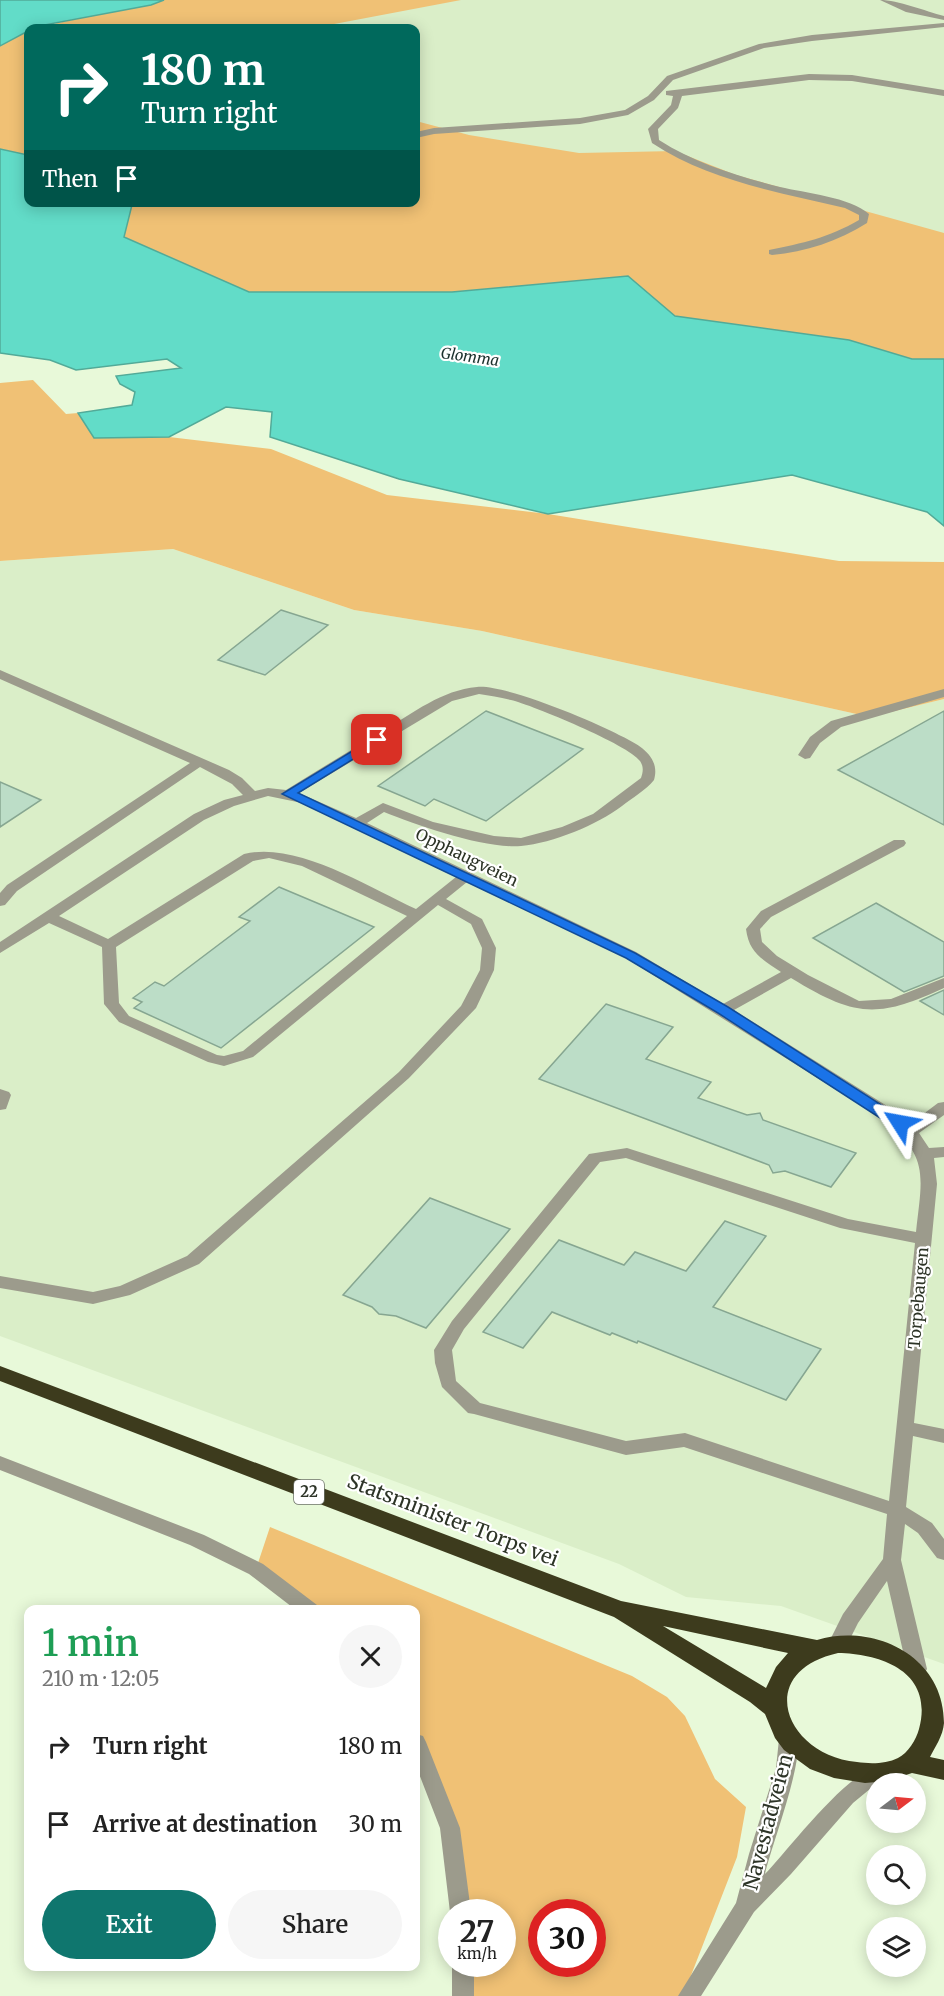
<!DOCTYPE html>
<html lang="en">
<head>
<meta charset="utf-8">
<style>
	:root { --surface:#fff; --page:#f6f6f6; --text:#222; --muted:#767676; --accent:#0f766e }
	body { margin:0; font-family:Merriweather,serif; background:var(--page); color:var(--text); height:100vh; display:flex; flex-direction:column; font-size:22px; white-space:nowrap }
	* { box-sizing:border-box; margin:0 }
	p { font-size:20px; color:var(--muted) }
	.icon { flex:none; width:33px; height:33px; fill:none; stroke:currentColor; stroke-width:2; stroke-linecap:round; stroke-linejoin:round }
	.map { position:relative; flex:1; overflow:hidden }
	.sheet { position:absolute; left:24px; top:1605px; width:396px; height:366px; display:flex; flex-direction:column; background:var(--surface); border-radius:12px; box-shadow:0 3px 15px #0003 }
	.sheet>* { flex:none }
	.top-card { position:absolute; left:24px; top:24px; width:396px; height:183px; border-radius:12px; box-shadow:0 3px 15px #0003; background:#00695c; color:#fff; overflow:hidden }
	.needle { width:39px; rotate:74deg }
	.fabs { position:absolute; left:866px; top:1773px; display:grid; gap:12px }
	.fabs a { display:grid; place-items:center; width:60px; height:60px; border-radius:50%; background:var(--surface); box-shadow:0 3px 15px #0003; font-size:30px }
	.speed { position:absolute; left:438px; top:1899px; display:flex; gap:12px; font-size:30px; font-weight:700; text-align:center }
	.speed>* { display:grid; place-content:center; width:78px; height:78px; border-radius:50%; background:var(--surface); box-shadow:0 3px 15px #0003; line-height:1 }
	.speed small { font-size:15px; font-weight:400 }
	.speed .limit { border:9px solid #d22; background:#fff; color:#111 }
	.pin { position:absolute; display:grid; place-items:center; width:51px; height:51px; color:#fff; margin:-26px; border-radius:12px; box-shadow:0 3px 9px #0006 }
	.me { position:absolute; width:66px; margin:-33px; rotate:304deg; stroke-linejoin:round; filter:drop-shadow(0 0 4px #0008) }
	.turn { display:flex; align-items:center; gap:21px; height:126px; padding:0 18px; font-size:27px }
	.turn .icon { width:78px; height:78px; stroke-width:2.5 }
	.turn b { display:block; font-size:42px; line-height:51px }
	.then { display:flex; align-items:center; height:57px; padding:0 18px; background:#0003; gap:12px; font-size:22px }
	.round { display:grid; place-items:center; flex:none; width:63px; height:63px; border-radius:32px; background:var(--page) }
	.summary { display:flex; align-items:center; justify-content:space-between; height:102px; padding:0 18px }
	h1 { font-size:36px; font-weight:600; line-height:45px; color:#1e9e55 }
	.button { display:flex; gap:12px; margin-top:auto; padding:12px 18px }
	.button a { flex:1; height:69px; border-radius:36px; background:var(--accent); color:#fff; font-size:24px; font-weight:600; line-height:69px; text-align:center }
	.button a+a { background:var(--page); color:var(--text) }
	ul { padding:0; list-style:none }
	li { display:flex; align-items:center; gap:18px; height:78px; padding:0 18px }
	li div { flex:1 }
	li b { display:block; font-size:22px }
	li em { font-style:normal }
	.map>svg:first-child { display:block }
	.built { fill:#daeec8 }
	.green { fill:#f0c175; fill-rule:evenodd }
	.water { fill:#62dcc8; stroke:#52aa98; stroke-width:1.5 }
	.building { fill:#bcddc7; stroke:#86a691; stroke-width:1.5 }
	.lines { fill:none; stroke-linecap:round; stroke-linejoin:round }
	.minor { fill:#9c9b8c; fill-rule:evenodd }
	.highway { fill:#3d3b1d; fill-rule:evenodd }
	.route { fill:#1a73e8; stroke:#114b97; stroke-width:1.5 }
	.labels { text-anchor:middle; stroke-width:4.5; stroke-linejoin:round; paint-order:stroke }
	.far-water-label { font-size:15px; font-style:italic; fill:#1a302c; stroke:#fff }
	.shield { fill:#fff; stroke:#6c7168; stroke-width:1.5 }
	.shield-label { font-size:15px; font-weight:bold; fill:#2d3427 }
	.street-label { font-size:16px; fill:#2d3427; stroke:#fff }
	.near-street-label { font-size:20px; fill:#2d3427; stroke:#fff }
</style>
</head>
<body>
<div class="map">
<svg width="944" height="1996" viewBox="0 0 944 1996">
	<rect width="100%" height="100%" fill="#e8f9d9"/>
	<!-- built -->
	<g class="built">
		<path d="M164,0H944V359L132,205L128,203L416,202V28H35Z"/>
		<path d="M173,549L354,610L482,631L870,717L944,699V1664L781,1606L686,1597L619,1564L0,1336V561Z"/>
	</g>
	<!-- green -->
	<g class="green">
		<path d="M164,0H461L329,25L326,28H35Z"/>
		<path d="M28,31V155L0,149V46Z"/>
		<path d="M416,121L469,135L579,153L675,151L736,175L944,233V359H912L849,340L675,316L627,276L452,292H249L124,237L132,205L128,203L416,202Z"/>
		<path d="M33,380L66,414L78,413L94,438L169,437L271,449L387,495L548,514L839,561L944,562V699L870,717L482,631L354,610L173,549L0,561V383Z"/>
		<path d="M270,1527L632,1676L667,1697L685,1716L715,1779L746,1807L737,1857L683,1996H463V1964H502V1912H461L450,1828L416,1742V1610L310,1609L256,1569ZM542,1912H592V1964H542Z"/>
	</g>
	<!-- water -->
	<g class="water">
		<path d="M0,0H164L151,5L28,28V31L0,46Z"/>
		<path d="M0,149L28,155V202L128,203L132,205L124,237L249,292H452L628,276L675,316L849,340L912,359H944V526L927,512L792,475L548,514L399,479L270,437L272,412L226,407L169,437L94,438L78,413L132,405L135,392L120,384L116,376L181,368L167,359L76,370L50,360L0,353Z"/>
	</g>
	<!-- building -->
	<g class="building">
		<path d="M281,610L328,625L265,675L218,660Z"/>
		<path d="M486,711L583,749L486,821L434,799L425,806L378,786Z"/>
		<path d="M944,711V825L838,770Z"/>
		<path d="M0,782L41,800L0,827Z"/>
		<path d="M279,887L374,927L221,1048L134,1008L142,1002L133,998L155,982L164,986L250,921L239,917Z"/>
		<path d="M876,903L944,942V976L904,992L813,938Z"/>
		<path d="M944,990V1015L920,1001L922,1000Z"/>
		<path d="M606,1004L673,1027L646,1059L711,1082L698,1098L747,1115L760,1113L763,1120L856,1153L831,1187L785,1171L773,1173L769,1165L539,1079Z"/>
		<path d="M430,1198L510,1229L426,1328L396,1316L379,1314L372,1307L343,1295Z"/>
		<path d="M725,1221L766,1236L713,1307L821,1349L786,1400L638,1341L637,1343L612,1333L610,1335L552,1312L523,1348L483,1332L559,1240L624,1265L635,1252L686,1271Z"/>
	</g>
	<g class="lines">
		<!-- minor -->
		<g class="minor">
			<path d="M880,0C898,0 925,11 944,16V20L906,12Z"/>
			<path d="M944,23V27L812,41L764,48L673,80L654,100L628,115L580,124L434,134L416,138V132L434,128L580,118L625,110L648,96L667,76L759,44L812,35Z"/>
			<path d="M809,74L852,75L944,90V96L852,81L809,80L682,96L678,108L658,129L659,140C696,164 738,176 780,187C805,193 850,197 869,214L867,223C838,241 806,252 772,255L769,254V250C803,243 828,238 859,220V215L845,208C779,192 709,181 652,143L648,129L671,105L673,96L666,95V91Z"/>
			<path d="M0,670L229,770L242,778L255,791L268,788L286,790C318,770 351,750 383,731C413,713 442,690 477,687C504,684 593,721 619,735C638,744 661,756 654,780C646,790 632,798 622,806C597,825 553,843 521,846C485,849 419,826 384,812L367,823L636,952L723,1004L781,972C762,959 749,953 746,929L761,911L894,840H904L906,843L904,846L771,917L760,929L762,942L777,956L808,975L859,1001L891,999L944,978V988C877,1019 855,1017 791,978L734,1010L895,1111L910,1124L938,1103L944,1102V1115L919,1133L929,1148L944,1147V1157L934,1158L937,1184L914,1423L944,1429V1443L913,1436L906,1507L932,1523L944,1539V1560L937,1558L918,1533L905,1524L901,1560L927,1669L924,1674L917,1677L910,1674L907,1669L887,1581L858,1623L845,1649L838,1652L831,1649L828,1644L843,1614L883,1559L887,1514L684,1447L626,1455L474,1414L468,1413L442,1387L435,1363L434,1350L452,1321L589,1154L627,1148L848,1219L916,1232C922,1176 930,1157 883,1119L626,958L467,882L446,899L482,919L496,948L494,970L476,1008L409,1078L199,1264L130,1295L93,1304L0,1288V1276L93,1292L120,1286L187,1256L399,1072L461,1006L480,970L482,948L471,924L438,905L253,1057L224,1066L208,1062L119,1022L104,1004L102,947L49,923L0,953V942L194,814L224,800L243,795L232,784L200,767L17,891L5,905L0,906V893L7,885L190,763L0,679ZM479,694C490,696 500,697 511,700C532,705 629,745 640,761C644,767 643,772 641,778L593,814L562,827L521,838L494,836L433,822L383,803L356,818L299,793L452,701ZM268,796L302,803L456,877L416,909C368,887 297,841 244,854L108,939L59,916L204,820L234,806ZM269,858L302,866L407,916L243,1051L224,1056L217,1055L129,1016L119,1003L116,947L253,861ZM626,1158L840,1228L915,1243L889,1501L685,1433L626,1441L480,1403L456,1381L452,1350L464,1329L600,1162Z"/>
			<path d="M944,689V697L841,727L820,743L810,758L805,759L798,755L810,737L831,721Z"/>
			<path d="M0,1089L9,1092L11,1095L6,1109L0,1110Z"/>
			<path d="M0,1456L204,1535L263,1564L317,1605L319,1610H296L249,1574L190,1545L0,1470Z"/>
			<path d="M789,1731L796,1733C807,1755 771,1846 765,1874C786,1853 857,1758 885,1767L888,1773L885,1779L876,1784L853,1803L791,1874L754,1912L701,1996H678L736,1903L749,1854L776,1768L779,1739L782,1733Z"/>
			<path d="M416,1734L423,1736L426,1742L460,1828L471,1912H452V1914L450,1912L440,1828L416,1766Z"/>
			<rect x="452" y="1964" width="22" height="32"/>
		</g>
		<!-- highway -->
		<path class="highway" d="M0,1366L621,1601L817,1640C873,1623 944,1655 944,1723C943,1736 935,1747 930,1757L944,1760V1780L912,1773L888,1781L865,1783L834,1778L810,1769L784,1750L775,1738L765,1714L750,1702L614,1617L0,1381ZM663,1626L788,1653L776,1667L766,1688ZM838,1653C884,1654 934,1673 919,1729C916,1740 908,1753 898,1758C886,1764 870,1764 857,1762C785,1755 753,1672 838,1653Z"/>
	</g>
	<!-- route -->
	<path class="route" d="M377,736L383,740L381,742L298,793L635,953L728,1007L905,1120L907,1123L905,1127H894L718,1013L626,958L282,794Z"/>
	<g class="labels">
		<!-- far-water labels -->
		<g class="far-water-label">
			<text transform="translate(470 357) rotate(8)" y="5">Glomma</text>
		</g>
		<!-- shield labels -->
		<rect class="shield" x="294" y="1480" width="30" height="24" rx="4.5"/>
		<g class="shield-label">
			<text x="309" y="1497">22</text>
		</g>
		<!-- street labels -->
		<g class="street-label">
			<text transform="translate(467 857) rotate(26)" y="6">Opphaugveien</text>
			<text transform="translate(918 1298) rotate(-85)" y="6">Torpebaugen</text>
		</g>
		<!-- near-street labels -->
		<g class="near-street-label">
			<text transform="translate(453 1520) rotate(21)" y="7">Statsminister Torps vei</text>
			<text transform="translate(768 1822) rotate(-75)" y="7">Navestadveien</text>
		</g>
	</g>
</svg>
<div class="fabs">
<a><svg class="needle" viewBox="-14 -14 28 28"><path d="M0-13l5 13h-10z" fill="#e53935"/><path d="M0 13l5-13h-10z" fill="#767676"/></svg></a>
<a><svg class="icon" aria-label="search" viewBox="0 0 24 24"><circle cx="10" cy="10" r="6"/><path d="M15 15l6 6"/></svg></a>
<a><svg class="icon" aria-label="layers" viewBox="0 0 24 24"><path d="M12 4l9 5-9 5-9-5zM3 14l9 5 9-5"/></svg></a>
</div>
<div class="speed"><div>27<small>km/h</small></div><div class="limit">30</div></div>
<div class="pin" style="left:377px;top:740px;background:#d93025"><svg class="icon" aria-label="arrive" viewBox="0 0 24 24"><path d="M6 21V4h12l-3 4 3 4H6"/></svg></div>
<svg class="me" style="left:900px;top:1123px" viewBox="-20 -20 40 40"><path d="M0-17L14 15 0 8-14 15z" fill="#1a73e8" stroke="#fff" stroke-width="4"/></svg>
<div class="top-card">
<div class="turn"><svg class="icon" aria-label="right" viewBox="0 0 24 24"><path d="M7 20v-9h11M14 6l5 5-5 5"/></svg><div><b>180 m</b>Turn right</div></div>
<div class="then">Then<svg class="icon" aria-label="arrive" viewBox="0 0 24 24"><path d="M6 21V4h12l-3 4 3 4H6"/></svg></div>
</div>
<section class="sheet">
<div class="summary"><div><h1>1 min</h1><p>210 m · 12:05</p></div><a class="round"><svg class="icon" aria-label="close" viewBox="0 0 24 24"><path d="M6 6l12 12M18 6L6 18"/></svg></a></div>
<ul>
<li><svg class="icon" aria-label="right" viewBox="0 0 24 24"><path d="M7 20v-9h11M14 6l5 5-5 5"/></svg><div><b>Turn right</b></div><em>180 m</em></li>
<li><svg class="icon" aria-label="arrive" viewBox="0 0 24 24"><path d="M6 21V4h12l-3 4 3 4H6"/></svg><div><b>Arrive at destination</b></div><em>30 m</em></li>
</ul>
<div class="button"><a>Exit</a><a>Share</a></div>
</section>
</div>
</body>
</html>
